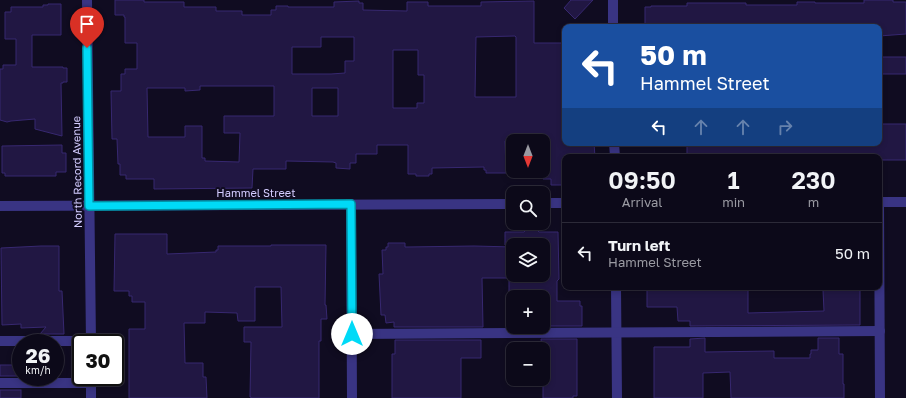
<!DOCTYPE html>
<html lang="en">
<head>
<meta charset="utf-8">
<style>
	:root { --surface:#0c0919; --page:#1a1726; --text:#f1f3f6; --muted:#9a9aa2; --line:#2c2a38 }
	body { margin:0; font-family:"Golos Text",sans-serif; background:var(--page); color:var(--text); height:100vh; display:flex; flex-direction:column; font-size:15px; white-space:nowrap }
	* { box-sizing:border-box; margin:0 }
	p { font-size:13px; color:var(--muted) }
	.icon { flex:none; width:22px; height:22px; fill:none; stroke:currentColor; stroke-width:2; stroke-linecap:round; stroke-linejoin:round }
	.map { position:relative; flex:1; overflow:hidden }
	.details { position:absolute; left:562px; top:154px; width:320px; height:136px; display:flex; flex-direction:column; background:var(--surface); border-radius:8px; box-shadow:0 2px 6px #0003,0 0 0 1px var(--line) }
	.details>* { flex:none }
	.banner { position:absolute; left:562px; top:24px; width:320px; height:122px; border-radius:8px; box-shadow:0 2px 6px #0003,0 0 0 1px var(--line); background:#1a4fa0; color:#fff; overflow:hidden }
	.needle { width:26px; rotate:180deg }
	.controls { position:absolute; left:506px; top:134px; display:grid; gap:8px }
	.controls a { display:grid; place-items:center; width:44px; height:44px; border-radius:8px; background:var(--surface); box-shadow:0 2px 6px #0003,0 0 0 1px var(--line); font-size:20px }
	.speed { position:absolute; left:12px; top:334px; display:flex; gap:8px; font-size:20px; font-weight:700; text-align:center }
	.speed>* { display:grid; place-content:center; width:52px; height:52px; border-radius:50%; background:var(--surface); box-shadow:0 2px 6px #0003,0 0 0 1px var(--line); line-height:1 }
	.speed small { font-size:10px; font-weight:400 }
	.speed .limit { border:2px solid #111; border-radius:6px; background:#fff; color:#111 }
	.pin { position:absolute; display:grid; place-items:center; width:34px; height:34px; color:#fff; margin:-41px -17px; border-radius:50% 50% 50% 0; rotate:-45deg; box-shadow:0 0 4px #0007 }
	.pin .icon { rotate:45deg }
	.me { position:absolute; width:44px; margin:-22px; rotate:0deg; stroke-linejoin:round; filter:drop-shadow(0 0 3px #0008) }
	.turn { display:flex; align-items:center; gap:14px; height:84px; padding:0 12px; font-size:18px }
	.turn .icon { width:52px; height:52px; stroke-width:2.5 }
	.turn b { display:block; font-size:28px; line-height:34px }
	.lanes { display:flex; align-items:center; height:38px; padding:0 12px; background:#0003; justify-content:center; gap:20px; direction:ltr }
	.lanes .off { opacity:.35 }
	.eta { display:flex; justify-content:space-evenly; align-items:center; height:68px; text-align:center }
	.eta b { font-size:24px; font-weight:600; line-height:28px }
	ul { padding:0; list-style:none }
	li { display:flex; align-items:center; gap:12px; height:60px; padding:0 12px; border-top:1px solid var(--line) }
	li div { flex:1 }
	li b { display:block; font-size:15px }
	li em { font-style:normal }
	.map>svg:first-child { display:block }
	.building { fill:#211743; stroke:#372870; fill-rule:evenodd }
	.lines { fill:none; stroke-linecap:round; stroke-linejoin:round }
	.minor { stroke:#393483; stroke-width:10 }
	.route-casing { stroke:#008ea1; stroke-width:10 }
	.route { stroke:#00daf7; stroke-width:7 }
	.labels { text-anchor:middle; stroke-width:4; stroke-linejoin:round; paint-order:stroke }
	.street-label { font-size:11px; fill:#d3ccff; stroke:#100c21 }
</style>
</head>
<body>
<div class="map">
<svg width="906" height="398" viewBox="0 0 906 398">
	<rect width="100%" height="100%" fill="#100c21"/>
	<!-- building -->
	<g class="building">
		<path d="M115,0H144V2H184V7H216V11H242V15H271V10H276V6H288V7H334V2L359,1V3H363V10L407,11V2H428V6H481V2L534,1V43H565V143H594L595,157H565V185H551V179H543V141H505L506,173H486V170H484V167L432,168V174H429V176H416V174H408V145H377V154H356V163H350V169L336,168V163L333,162L286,161V169H253L252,188L154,189V179H126V175H120V164H118L117,139H112L111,91H121V74H125V69H137V43H125V17H124V15H115ZM515,36L516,37V97H475L476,37ZM321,37H354V61H345V73L331,74H292V47H321ZM393,50H418V75H424V103H417V108H393ZM200,86H274V116H224V133H240L239,162L205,161V158H202V126H185V137H148L147,88H185V91L200,90ZM312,88H338V116H312Z"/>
		<path d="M571,0H593L575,19L564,8Z"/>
		<path d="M864,0H893V2H906V34L879,36V27H645V7H651V6H687V3H746V5H797V2H815V3H864Z"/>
		<path d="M48,4H61V35H32V67H63V68H67V82H63V83H61L62,136L35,129V119L11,121L7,122L0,120V69H3V65H16V39H5V12H11V7H43V5H48Z"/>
		<rect x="879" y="57" width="27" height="17"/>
		<path d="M879,124H906V160H879V157H687V143H879Z"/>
		<path d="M62,145V153H66V172H56V176H5V173H2V146Z"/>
		<path d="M527,229H536L539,232H558L559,279L557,281V301H580V306H582V326H543V297H509V278H482L483,327H394V322L386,323L385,315H381L379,274H383L382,250H386V247H388V243H405V247H407L474,246L513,247V275H543V245H505V232H524Z"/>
		<path d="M115,234H167V254L216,252V250H218V246H271V245H326L325,305H326L327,319H321V341H319V398H251V397H250L251,342H244V327H282L281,287H255V321H238L237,313L205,312V323H184L185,363H203V377H206L207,398H129V329H145V302H132V296H129V291H114Z"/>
		<path d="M41,246H59V291H62L64,334H40L46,327L21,328V324L2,325L1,248Z"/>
		<path d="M647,287H666V288L748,287V313L824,311L823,290L846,289V288L860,287V325L690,326V321H678L677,307H647Z"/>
		<path d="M705,338V352L774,351V358H810V354H811V350H818V338H839V354H843V384H844V398H731L730,372L703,373V398H654V347H690V339Z"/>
		<path d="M541,339H577V396H573V398H543V349H542Z"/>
		<path d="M395,340H481V358H461V398H392V354H395Z"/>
		<rect x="0" y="365" width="21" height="11"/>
		<rect x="0" y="390" width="21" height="8"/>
	</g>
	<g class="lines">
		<!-- minor -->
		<g class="minor">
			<path d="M87,0L91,343"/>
			<path d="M613,0V27"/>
			<path d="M614,143L615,157"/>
			<path d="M879,202L880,398"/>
			<path d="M879,202H906"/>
			<path d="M543,203H565"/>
			<path d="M351,204L352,398"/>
			<path d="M0,206L513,204"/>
			<path d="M616,287L617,398"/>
			<path d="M352,334L880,331"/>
			<path d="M0,341H91"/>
			<path d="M91,377V398"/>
			<path d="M0,383H91"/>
		</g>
	</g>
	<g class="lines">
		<!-- route casing -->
		<g class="route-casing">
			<path id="route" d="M87,48L89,206L351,204L352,334"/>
		</g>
		<!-- route -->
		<use href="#route" class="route"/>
	</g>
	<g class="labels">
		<!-- street labels -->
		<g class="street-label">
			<text transform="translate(77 172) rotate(-91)" y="4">North Record Avenue</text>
			<text x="256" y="197">Hammel Street</text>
		</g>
	</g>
</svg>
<div class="controls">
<a><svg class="needle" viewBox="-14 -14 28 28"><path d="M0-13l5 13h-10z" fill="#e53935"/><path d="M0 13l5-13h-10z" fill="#9a9aa2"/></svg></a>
<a><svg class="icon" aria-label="search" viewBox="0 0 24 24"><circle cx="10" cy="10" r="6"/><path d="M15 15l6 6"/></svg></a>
<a><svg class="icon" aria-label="layers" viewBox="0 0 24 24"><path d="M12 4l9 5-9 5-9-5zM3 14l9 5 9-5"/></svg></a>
<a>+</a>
<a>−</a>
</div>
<div class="speed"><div>26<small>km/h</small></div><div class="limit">30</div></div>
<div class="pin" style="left:87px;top:48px;background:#d93025"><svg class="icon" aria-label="arrive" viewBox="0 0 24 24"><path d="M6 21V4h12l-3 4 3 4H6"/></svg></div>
<svg class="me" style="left:352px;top:334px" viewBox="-20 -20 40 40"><circle r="19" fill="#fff"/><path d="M0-13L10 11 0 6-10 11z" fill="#00daf7"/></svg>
<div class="banner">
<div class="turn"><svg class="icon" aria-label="left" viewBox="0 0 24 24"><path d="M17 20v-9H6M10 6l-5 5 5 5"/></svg><div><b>50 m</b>Hammel Street</div></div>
<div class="lanes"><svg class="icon" aria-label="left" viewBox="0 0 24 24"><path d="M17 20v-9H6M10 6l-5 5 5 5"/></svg><svg class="icon off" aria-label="ahead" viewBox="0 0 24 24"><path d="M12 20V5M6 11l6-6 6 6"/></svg><svg class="icon off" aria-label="ahead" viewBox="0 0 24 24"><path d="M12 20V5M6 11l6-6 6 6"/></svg><svg class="icon off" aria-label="right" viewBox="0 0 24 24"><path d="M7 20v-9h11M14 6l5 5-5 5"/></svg></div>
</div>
<section class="details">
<div class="eta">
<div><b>09:50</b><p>Arrival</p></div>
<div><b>1</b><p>min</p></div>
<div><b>230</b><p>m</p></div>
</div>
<ul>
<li><svg class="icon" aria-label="left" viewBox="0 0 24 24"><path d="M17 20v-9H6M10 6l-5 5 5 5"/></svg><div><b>Turn left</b><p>Hammel Street</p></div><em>50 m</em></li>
</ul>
</section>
</div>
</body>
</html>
